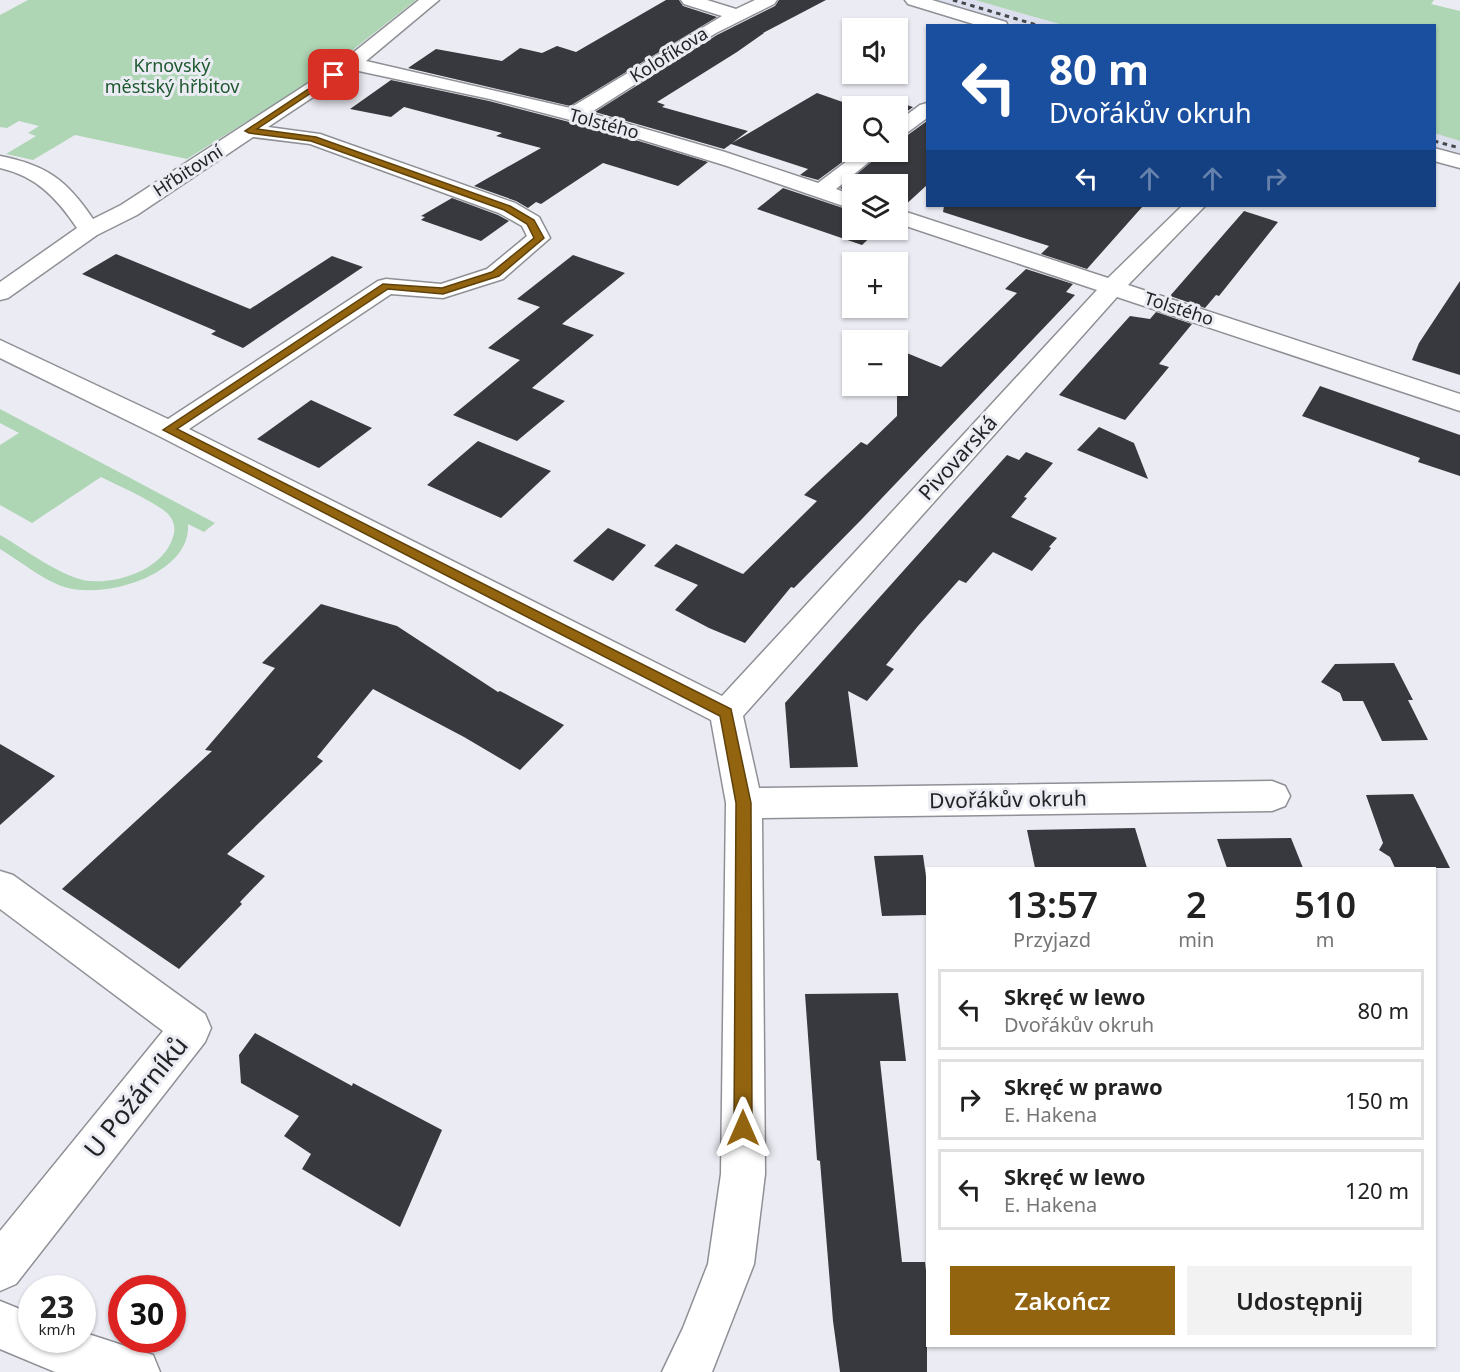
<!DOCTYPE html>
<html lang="pl">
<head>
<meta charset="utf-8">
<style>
	:root { --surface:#fff; --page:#f2f2f2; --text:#222; --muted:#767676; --line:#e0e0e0; --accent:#926410 }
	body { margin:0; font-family:"Noto Sans",sans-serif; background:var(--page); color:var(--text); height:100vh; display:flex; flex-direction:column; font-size:22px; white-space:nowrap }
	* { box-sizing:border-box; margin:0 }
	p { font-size:20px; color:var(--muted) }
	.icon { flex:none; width:33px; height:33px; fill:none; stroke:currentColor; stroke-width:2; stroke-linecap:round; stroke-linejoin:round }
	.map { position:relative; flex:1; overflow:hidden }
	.side { position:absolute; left:926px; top:867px; width:510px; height:480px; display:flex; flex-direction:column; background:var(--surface); border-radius:0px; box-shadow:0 2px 4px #0004 }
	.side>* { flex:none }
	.guide { position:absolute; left:926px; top:24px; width:510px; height:183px; border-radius:0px; box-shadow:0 2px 4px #0004; background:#1a4fa0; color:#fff; overflow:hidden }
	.buttons { position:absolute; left:842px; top:18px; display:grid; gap:12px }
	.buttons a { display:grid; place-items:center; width:66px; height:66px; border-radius:0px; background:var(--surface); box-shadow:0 2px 4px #0004; font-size:30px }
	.speed { position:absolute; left:18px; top:1275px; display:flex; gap:12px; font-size:30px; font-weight:700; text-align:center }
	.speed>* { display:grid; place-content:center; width:78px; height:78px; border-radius:50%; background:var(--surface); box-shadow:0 2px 4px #0004; line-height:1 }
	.speed small { font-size:15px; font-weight:400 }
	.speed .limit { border:9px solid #d22; background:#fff; color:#111 }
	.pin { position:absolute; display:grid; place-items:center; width:51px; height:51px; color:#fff; margin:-26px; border-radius:12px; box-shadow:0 3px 9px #0006 }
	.me { position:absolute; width:66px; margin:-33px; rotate:0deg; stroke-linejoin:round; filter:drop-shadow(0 0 4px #0008) }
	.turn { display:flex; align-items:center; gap:21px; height:126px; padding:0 24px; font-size:27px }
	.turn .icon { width:78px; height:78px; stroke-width:2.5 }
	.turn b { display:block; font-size:42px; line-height:51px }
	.lanes { display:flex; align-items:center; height:57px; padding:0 24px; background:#0003; justify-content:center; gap:30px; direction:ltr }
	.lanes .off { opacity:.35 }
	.eta { display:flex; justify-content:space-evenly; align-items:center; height:102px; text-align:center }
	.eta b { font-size:36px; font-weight:600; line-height:42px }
	.button { display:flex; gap:12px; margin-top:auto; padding:12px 24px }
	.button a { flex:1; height:69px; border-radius:0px; background:var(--accent); color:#fff; font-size:24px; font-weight:600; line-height:69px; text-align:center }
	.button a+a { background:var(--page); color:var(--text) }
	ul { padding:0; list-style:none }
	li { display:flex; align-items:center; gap:18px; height:81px; margin:0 12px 9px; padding:0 12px; border:3px solid var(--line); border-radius:0px }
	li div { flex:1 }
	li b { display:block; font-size:22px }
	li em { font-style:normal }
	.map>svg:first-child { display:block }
	.built { fill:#dcdfed }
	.green { fill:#aed5b4 }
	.building { fill:#38393e }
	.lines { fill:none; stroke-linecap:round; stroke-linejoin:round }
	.minor-casing { stroke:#8f9096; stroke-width:3 }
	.minor { fill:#fff; fill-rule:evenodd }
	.rail { stroke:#46474a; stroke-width:3; stroke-dasharray:4.5 4.5; stroke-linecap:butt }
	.route { fill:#926410; stroke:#5f410a; stroke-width:1.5 }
	.labels { text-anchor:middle; stroke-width:6; stroke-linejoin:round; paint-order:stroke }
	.far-street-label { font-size:18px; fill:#222325; stroke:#ebecf3 }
	.far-park-label { font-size:18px; fill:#1e582e; stroke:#ebecf3 }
	.street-label { font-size:21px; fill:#222325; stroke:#ebecf3 }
	.near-street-label { font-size:26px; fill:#222325; stroke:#ebecf3 }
</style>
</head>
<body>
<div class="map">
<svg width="1460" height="1372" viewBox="0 0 1460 1372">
	<rect width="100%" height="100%" fill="#ebecf3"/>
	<!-- built -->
	<g class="built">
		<path d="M931,0H975L1063,25H1018Z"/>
		<path d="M1434,133L1460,141V156L1434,148Z"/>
	</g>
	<!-- green -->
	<g class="green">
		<path d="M28,0H416L321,75L187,159L75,135L33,160L6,154L36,136L28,133L39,126L19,121L7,128L0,127V15Z"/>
		<path d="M975,0H1434L1431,4L1460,11V141L1434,133V26L1063,25Z"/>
		<path d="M0,409L215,523L204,532L188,524C191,574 108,598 68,588C47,583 20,561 0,549V535C25,549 62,578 89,581C120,584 164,568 173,537C176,529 174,521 169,515C158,503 117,485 101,477L32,523L0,505V445L19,433L0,423Z"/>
	</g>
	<!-- building -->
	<g class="building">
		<path d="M666,0H679L683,6L717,17L570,106L408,68L436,49L502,61L520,48L542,53L557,46L576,52Z"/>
		<path d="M779,0H826L763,33H764L737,52L657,102L665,105L662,107L748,131L732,143L817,93L854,106H852V152H856L818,180L800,175L808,169L731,144L724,149L595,112L717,35L775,6Z"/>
		<path d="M391,80L489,101L619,135L708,162L678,186L603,163L541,204L536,202L528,208L516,201L474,186L541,148L496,136L502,133L404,107L391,117L350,109Z"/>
		<path d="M882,97L913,107L897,119V106H866Z"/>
		<path d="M927,121V185L902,208L897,207V184H852V193L840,188L883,152H897V139L905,137Z"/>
		<path d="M783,188L852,211V230H878L862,245L757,209Z"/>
		<path d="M452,198L498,215L509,221L481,241L421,220L425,217L421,216Z"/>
		<path d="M944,206H1143L1087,269L1041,254L1049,246L943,212Z"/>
		<path d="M1244,211L1278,222L1219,296L1216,295L1205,308L1170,296Z"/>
		<path d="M116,254L250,309L332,256L363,267L243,348L211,334L216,331L82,274Z"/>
		<path d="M573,255L625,273L562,324L594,335L532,388L565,401L517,441L453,415L520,360L488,348L540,307L517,299Z"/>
		<path d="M1026,269L1073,284L1066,292L1075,295L861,520L794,588L791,587L745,643L709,628L675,610L698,585L654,566L676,544L743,574L817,501L804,495L861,442L867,445L897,416V349L941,367L1017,293L1005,289Z"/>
		<path d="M1460,281V375L1412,360L1419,343Z"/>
		<path d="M1156,312L1192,324L1159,364L1169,367L1125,420L1059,395L1130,316L1150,319Z"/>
		<path d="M1320,386L1460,435V476L1418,462L1420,458L1302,416Z"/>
		<path d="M311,400L372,428L319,468L257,439Z"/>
		<path d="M1099,427L1134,443L1148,479L1077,450Z"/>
		<path d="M478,441L551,471L501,518L427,485Z"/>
		<path d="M1026,452L1053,463L1024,497L1027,498L1011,517L1057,538L1049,547L1051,548L1032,571L993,552L966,583L959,580L918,626L886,665L894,669L867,701L848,691L858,767L790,768L785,703L1007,455L1019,460Z"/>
		<path d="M608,528L646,545L613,581L573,561Z"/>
		<path d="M321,604L397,626L498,692L500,691L564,725L520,770L464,737L373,689L317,757L323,761L227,854L265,876L240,902L242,904L179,969L62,889L212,751L205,750L275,668L262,663Z"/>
		<path d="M1394,663L1413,700H1408L1428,740L1382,741L1363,701H1343L1340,693L1321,682L1335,664Z"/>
		<path d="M0,744L55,776L0,825Z"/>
		<path d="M1413,794L1450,868H1395L1390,857L1379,850L1383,843L1366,795Z"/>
		<path d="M1135,828L1147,868H1035L1027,830Z"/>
		<path d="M1291,838L1303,868H1227L1217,839Z"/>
		<path d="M923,855L927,884V915L882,916L874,856Z"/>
		<path d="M898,993L906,1061H880L902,1262H925L927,1279V1372H840L833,1321L820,1161L817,1160L805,994Z"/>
		<path d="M255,1033L352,1086L353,1083L442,1130L400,1227L302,1169L311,1154L284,1136L299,1116L241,1083L239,1055Z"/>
	</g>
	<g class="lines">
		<!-- minor casing -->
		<g class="minor-casing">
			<g id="minor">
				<path d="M419,0H439L366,61L570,108L722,16L684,4L681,0H707L736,9L755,0H777L774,4L716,33L590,113L725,152L818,183L859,152H881L836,189L852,195V209L727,166L620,133L490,99L354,70L268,127L320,134L515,203L539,217L550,238L503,279L443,298L391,294L189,429L722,696L1097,290L897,223V209L1108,278L1182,206H1205L1128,285L1460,394V411L1117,297L743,716L759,788L1272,781L1285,786L1290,796L1285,806L1272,811L762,818L765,1174L754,1264L712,1372H662L683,1328L708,1264L721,1174L726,803L711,720L159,436L0,358V340L168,419L378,281L386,279L441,284L487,269L527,236L522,226L499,213L310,144L253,137L137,215L97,235L8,298L0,300V282L77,228C57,198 36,176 0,168V156C46,165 67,180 93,219L121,205L344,60Z"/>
				<path d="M905,0H932L1006,22L1008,26H980L908,4Z"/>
				<path d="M927,103V118L904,135L897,137V122L920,105Z"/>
				<path d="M1434,148L1460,155V168L1434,161Z"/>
				<path d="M0,871L13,875L205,1014L211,1028L205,1042L16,1284L0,1291V1231L163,1031L0,909Z"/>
				<path d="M0,1301L32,1314V1340H82V1332L153,1355L160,1372H55L0,1349Z"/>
			</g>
		</g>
		<!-- minor -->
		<use href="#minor" class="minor"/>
		<!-- rail -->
		<g class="rail">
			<path d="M953,0L1040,26"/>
			<path d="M1434,141L1460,148"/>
		</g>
	</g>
	<!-- route -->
	<path class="route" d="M331,74L338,75L257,129L316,137L510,206L534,220L544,238L499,276L443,294L388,289L177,429L731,709L751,803L752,1128L750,1134L743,1137L737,1134L734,1128L736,803L720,716L163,430L383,284L442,288L492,272L534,238L527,224L504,210L311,141L249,133L245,131Z"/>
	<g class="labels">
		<!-- far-street labels -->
		<g class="far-street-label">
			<text transform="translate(669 55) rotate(-32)" y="6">Kolofíkova</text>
			<text transform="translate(604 124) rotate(15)" y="6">Tolstého</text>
			<text transform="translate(188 171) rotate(-33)" y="6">Hřbitovní</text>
			<text transform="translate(1179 309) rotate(18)" y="6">Tolstého</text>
		</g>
		<!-- far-park labels -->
		<g class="far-park-label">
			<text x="172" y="72">Krnovský<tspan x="172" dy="21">městský hřbitov</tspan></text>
		</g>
		<!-- street labels -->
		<g class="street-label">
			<text transform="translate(958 458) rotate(-48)" y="7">Pivovarská</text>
			<text transform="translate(1008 800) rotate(-1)" y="7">Dvořákův okruh</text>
		</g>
		<!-- near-street labels -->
		<g class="near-street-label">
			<text transform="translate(136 1097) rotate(-51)" y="9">U Požárníků</text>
		</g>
	</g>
</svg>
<div class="buttons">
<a><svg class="icon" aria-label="sound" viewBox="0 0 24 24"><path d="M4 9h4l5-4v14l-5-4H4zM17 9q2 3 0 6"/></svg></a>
<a><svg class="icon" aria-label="search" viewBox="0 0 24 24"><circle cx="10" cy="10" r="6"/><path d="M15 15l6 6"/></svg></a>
<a><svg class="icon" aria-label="layers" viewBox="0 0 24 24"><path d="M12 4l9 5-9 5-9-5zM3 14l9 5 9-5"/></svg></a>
<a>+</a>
<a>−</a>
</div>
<div class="speed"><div>23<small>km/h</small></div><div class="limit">30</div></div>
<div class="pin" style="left:334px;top:75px;background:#d93025"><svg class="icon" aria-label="arrive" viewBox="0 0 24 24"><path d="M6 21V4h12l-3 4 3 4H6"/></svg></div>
<svg class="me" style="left:743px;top:1128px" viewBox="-20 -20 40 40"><path d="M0-17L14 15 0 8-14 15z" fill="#926410" stroke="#fff" stroke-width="4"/></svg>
<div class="guide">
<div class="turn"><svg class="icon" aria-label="left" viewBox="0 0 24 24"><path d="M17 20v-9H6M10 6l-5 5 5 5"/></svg><div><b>80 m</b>Dvořákův okruh</div></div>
<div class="lanes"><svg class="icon" aria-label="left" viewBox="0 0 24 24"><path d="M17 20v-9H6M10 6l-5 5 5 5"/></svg><svg class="icon off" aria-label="ahead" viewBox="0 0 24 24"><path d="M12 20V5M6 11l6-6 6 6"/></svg><svg class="icon off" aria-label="ahead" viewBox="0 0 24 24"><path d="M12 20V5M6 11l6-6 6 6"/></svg><svg class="icon off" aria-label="right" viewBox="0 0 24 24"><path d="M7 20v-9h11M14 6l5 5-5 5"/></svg></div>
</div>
<section class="side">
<div class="eta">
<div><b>13:57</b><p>Przyjazd</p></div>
<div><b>2</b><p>min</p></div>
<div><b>510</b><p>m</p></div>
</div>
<ul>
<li><svg class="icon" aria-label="left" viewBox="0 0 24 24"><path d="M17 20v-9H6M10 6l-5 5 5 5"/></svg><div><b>Skręć w lewo</b><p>Dvořákův okruh</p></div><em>80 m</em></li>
<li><svg class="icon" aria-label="right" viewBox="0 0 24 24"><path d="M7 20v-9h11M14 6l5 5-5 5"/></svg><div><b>Skręć w prawo</b><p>E. Hakena</p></div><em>150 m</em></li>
<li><svg class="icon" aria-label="left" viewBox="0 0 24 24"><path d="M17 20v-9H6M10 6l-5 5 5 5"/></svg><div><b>Skręć w lewo</b><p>E. Hakena</p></div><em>120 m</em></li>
</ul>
<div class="button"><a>Zakończ</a><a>Udostępnij</a></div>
</section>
</div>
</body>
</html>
